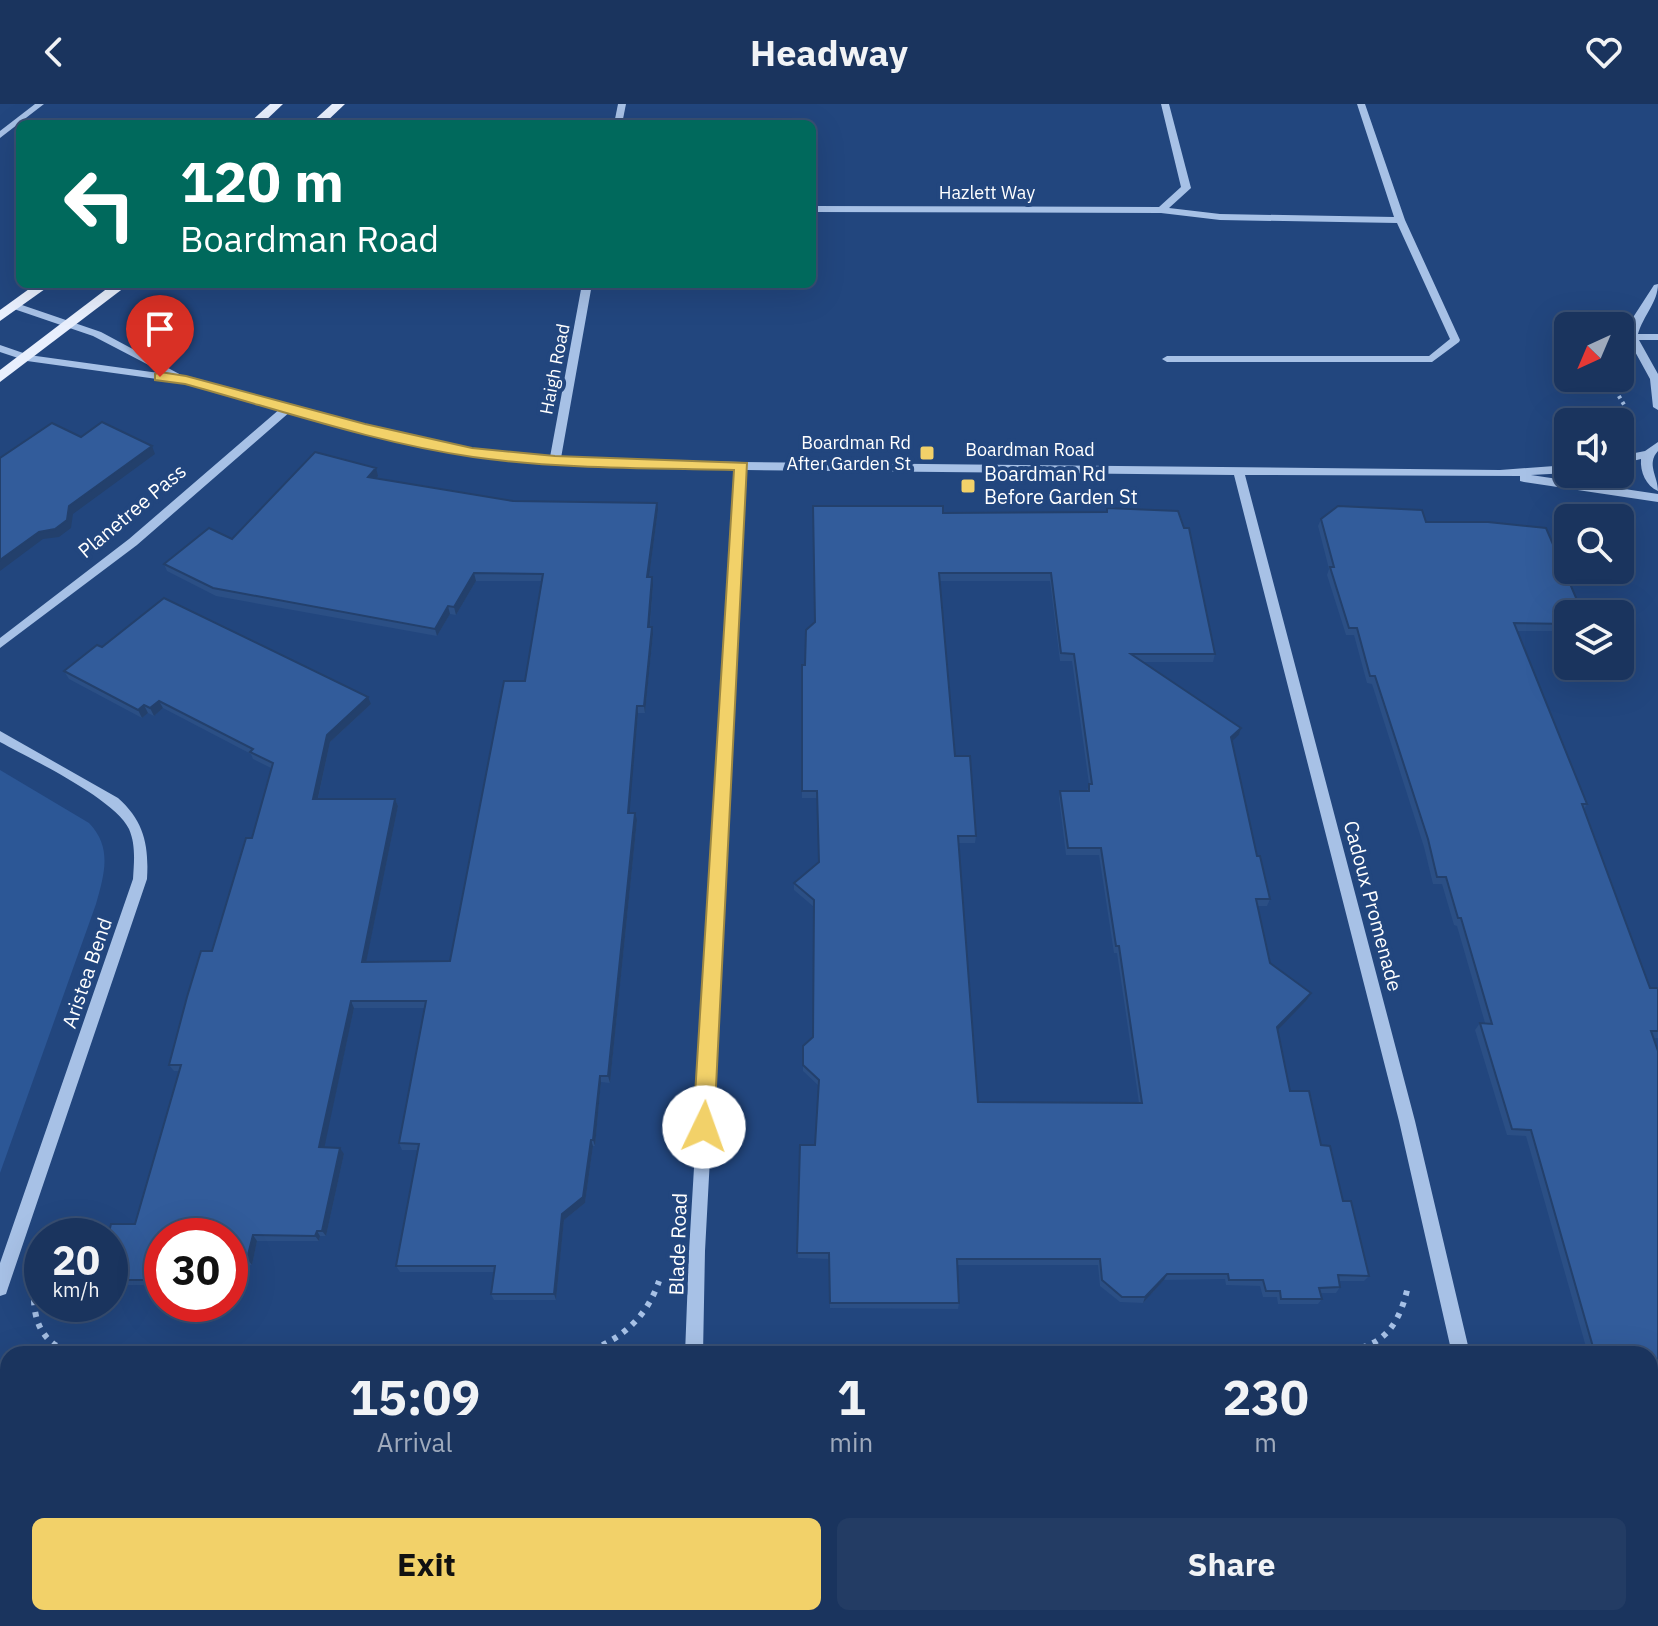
<!DOCTYPE html>
<html lang="en">
<head>
<meta charset="utf-8">
<style>
	:root { --surface:#1a345e; --page:#233c64; --text:#f1f3f6; --muted:#9faabc; --line:#384f73; --accent:#f2d169 }
	body { margin:0; font-family:"IBM Plex Sans",sans-serif; background:var(--page); color:var(--text); height:100vh; display:flex; flex-direction:column; font-size:30px; white-space:nowrap }
	* { box-sizing:border-box; margin:0 }
	p { font-size:26px; color:var(--muted) }
	.icon { flex:none; width:44px; height:44px; fill:none; stroke:currentColor; stroke-width:2; stroke-linecap:round; stroke-linejoin:round }
	.map { position:relative; flex:1; overflow:hidden }
	.panel { position:absolute; left:0px; top:1242px; width:1658px; height:280px; display:flex; flex-direction:column; background:var(--surface); border-radius:24px 24px 0 0; box-shadow:0 8px 32px #0002,0 0 0 2px var(--line) }
	.panel>* { flex:none }
	.guide { position:absolute; left:16px; top:16px; width:800px; height:168px; border-radius:12px; box-shadow:0 8px 32px #0002,0 0 0 2px var(--line); background:#00695c; color:#fff; overflow:hidden }
	.needle { width:52px; rotate:224deg }
	.buttons { position:absolute; left:1554px; top:208px; display:grid; gap:16px }
	.buttons a { display:grid; place-items:center; width:80px; height:80px; border-radius:12px; background:var(--surface); box-shadow:0 8px 32px #0002,0 0 0 2px var(--line); font-size:40px }
	.speed { position:absolute; left:24px; top:1114px; display:flex; gap:16px; font-size:40px; font-weight:700; text-align:center }
	.speed>* { display:grid; place-content:center; width:104px; height:104px; border-radius:50%; background:var(--surface); box-shadow:0 8px 32px #0002,0 0 0 2px var(--line); line-height:1 }
	.speed small { font-size:20px; font-weight:400 }
	.speed .limit { border:12px solid #d22; background:#fff; color:#111 }
	.pin { position:absolute; display:grid; place-items:center; width:68px; height:68px; color:#fff; margin:-82px -34px; border-radius:50% 50% 50% 0; rotate:-45deg; box-shadow:0 0 8px #0007 }
	.pin .icon { rotate:45deg }
	.me { position:absolute; width:88px; margin:-44px; rotate:3deg; stroke-linejoin:round; filter:drop-shadow(0 0 6px #0008) }
	.turn { display:flex; align-items:center; gap:28px; height:168px; padding:0 32px; font-size:36px }
	.turn .icon { width:104px; height:104px; stroke-width:2.5 }
	.turn b { display:block; font-size:56px; line-height:68px }
	.eta { display:flex; justify-content:space-evenly; align-items:center; height:136px; text-align:center }
	.eta b { font-size:48px; font-weight:800; line-height:56px }
	.button { display:flex; gap:16px; margin-top:auto; padding:16px 32px }
	.button a { flex:1; height:92px; border-radius:12px; background:var(--accent); color:#111; font-size:32px; font-weight:800; line-height:92px; text-align:center }
	.button a+a { background:var(--page); color:var(--text) }
	header { display:flex; justify-content:space-between; align-items:center; height:104px; padding:0 32px; background:var(--surface); font-size:36px; font-weight:800 }
	.map>svg:first-child { display:block }
	.green { fill:#2c5796 }
	.lines { fill:none; stroke-linecap:round; stroke-linejoin:round }
	.path-far1 { stroke:#a7c1e6; stroke-width:4; stroke-dasharray:3 4; stroke-linecap:butt }
	.path { stroke:#a7c1e6; stroke-width:6; stroke-dasharray:5 7; stroke-linecap:butt }
	.minor { fill:#a7c1e6; fill-rule:evenodd }
	.major { fill:#e8effd; fill-rule:evenodd }
	.wall { fill:#2b4f85; fill-rule:evenodd }
	.shaded-wall { fill:#23406c }
	.building { fill:#325c9b; stroke:#23406c; stroke-width:2; fill-rule:evenodd }
	.route { fill:#f2d169; stroke:#9d8844; stroke-width:2 }
	.poi-dot { fill:#f2d169; stroke:#22467e; stroke-width:3 }
	.labels { text-anchor:middle; stroke-width:8; stroke-linejoin:round; paint-order:stroke }
	.far-street-label { font-size:18px; fill:#fff; stroke:#22467e }
	.far-poi-label { font-size:18px; fill:#fff; stroke:#22467e; text-anchor:end }
	.poi-label { font-size:20px; fill:#fff; stroke:#22467e; text-anchor:start }
	.street-label { font-size:20px; fill:#fff; stroke:#22467e }
</style>
</head>
<body>
<header><svg class="icon" aria-label="back" viewBox="0 0 24 24"><path d="M15 5l-7 7 7 7"/></svg>Headway<svg class="icon" aria-label="heart" viewBox="0 0 24 24"><path d="M12 20l-8-8c-3-5 5-10 8-4 3-6 11-1 8 4z"/></svg></header>
<div class="map">
<svg width="1658" height="1522" viewBox="0 0 1658 1522">
	<rect width="100%" height="100%" fill="#22467e"/>
	<!-- green -->
	<path class="green" d="M0,666L89,719C113,744 104,771 96,800L0,1069Z"/>
	<g class="lines">
		<!-- path-far1 -->
		<g class="path-far1">
			<path d="M135,219L157,204"/>
			<path d="M1608,274L1626,304"/>
		</g>
		<!-- path -->
		<g class="path">
			<path d="M34,1196C35,1226 49,1244 78,1250"/>
			<path d="M1290,1248C1352,1249 1393,1253 1408,1182"/>
			<path d="M580,1250C618,1238 646,1216 659,1177"/>
		</g>
		<!-- minor -->
		<g class="minor">
			<path d="M35,0H44L0,34V27Z"/>
			<path d="M618,0H626L622,20H614Z"/>
			<path d="M1161,0H1169L1191,84L1169,104L1220,110L1394,113L1357,0H1365L1405,116L1460,236L1459,238L1432,258H1167L1162,255L1167,252H1429L1450,235L1397,119L1220,116L1161,109L812,108V102L1159,103L1181,83Z"/>
			<path d="M582,180H592L561,354L742,358L1500,366L1568,361V369L1531,371L1658,390V398L1524,378L1520,377V372L1245,371L1415,1017L1470,1250H1452L1399,1017L1234,371L747,366L705,1147L703,1250H685L689,1147L736,365C649,363 561,363 475,352C413,344 351,323 291,307L137,441L0,544V534L129,435L281,304L186,279L27,257L0,248V241L29,251L166,270L93,232L11,204V200H19L101,228L183,272L425,336L472,344L550,353Z"/>
			<path d="M1658,180C1658,198 1643,212 1638,230H1658V236H1639L1658,270V306L1653,303L1650,275L1627,233L1632,215L1654,181Z"/>
			<path d="M1658,338V347C1646,360 1658,372 1658,387C1646,382 1640,368 1641,355L1620,360V352L1645,347Z"/>
			<path d="M0,627L118,694C144,717 149,741 147,775L8,1184L6,1190L0,1192V1159L133,775C134,758 136,741 129,725C115,695 31,655 0,638Z"/>
			<rect x="0" y="1279" width="8" height="18"/>
			<path d="M1505,1514H1525L1527,1522H1507Z"/>
		</g>
		<!-- major -->
		<g class="major">
			<path d="M270,0H283L262,20H248Z"/>
			<path d="M332,0H345L324,20H310Z"/>
			<path d="M36,180H52L0,217V206Z"/>
			<path d="M113,180H129L0,278V266Z"/>
		</g>
	</g>
	<!-- wall -->
	<g class="wall">
		<path d="M378,372L376,374L513,397L658,406L649,473L653,481L650,523L653,530L645,609H638L629,709L637,716L610,979L601,978L595,1042H593L585,1099L564,1116L556,1196H494L491,1190L494,1168H400L396,1162L418,1046H402L399,1039L425,904H354L324,1043L344,1050L326,1132H320L319,1137H257L252,1161L230,1160V1132H162V1181H113L110,1178V1132L135,1120L179,967H174L169,961L212,847L252,734L271,664L253,655L251,650L163,604L154,612L148,609L142,614L69,575L64,567L102,543L371,600L330,638L318,695H395L398,702L366,858L450,857L525,577L541,477H476L456,511L450,510L437,532L216,492L167,467L164,460L232,435Z"/>
		<path d="M1107,404L1215,550L1213,558H1143L1241,624L1239,631L1232,637L1257,752L1270,795L1267,802H1258L1270,859L1311,889L1307,896L1277,926L1290,987L1321,1041L1369,1172L1364,1177H1339L1340,1183L1336,1189H1320L1322,1195L1318,1200H1278L1277,1193H1263L1260,1182L1226,1181L1225,1175L1164,1176L1143,1199L1120,1198L1100,1182L1098,1161H957L959,1199L958,1205L830,1204L829,1155L798,1154L800,1041H815L819,982L803,967V942L813,933L814,803L794,786V779L819,758L817,694H802V561H805L943,409L1106,408ZM940,477H1050L1060,557H1072L1089,680L1087,687H1060L1059,694L1066,751H1099L1114,849H1117L1139,999L978,998L959,739H975L976,732L955,652Z"/>
		<path d="M1321,415L1426,418L1568,510V527H1517L1587,700L1584,705L1650,884H1658V934H1653L1658,947V1522H1652L1649,1514L1650,1250H1588L1526,1032L1507,1031L1475,926L1480,919H1485L1457,822L1454,821L1442,780H1433L1424,743L1372,580L1367,579L1354,531H1346L1327,471L1329,465L1318,422Z"/>
	</g>
	<!-- shaded-wall -->
	<g class="shaded-wall">
		<path d="M152,342L155,350L73,410L71,424L59,433L43,435L0,467V456L69,402Z"/>
		<path d="M376,364L378,372L371,381L368,373Z"/>
		<path d="M657,399L658,406L648,481L647,473Z"/>
		<path d="M474,469L476,477L456,511L454,503Z"/>
		<path d="M652,473L653,481L649,531L648,523Z"/>
		<path d="M448,502L450,510L437,532L435,525Z"/>
		<path d="M652,523L653,530L645,609L644,602Z"/>
		<path d="M368,593L371,600L330,638L316,703L313,695L327,631Z"/>
		<path d="M159,597L163,604L154,612L150,604Z"/>
		<path d="M144,601L148,609L142,614L138,606Z"/>
		<path d="M637,602L638,609L629,716L628,709Z"/>
		<path d="M1241,624L1239,631L1229,640L1231,633Z"/>
		<path d="M395,695L398,702L365,864L362,858Z"/>
		<path d="M635,709L637,716L610,979L608,972Z"/>
		<path d="M1311,889L1307,896L1274,930L1277,923Z"/>
		<path d="M351,897L354,904L323,1050L319,1043Z"/>
		<path d="M600,972L601,978L595,1042L593,1036Z"/>
		<path d="M591,1036L593,1042L585,1099L564,1116L556,1196L554,1190L562,1110Z"/>
		<path d="M340,1044L344,1050L326,1132L322,1127Z"/>
		<path d="M317,1127L320,1132L319,1137L315,1132Z"/>
		<path d="M253,1131L257,1137L252,1161L247,1155Z"/>
		<path d="M1167,1170L1164,1176L1143,1199L1145,1193Z"/>
		<path d="M232,1514H238L236,1522H230Z"/>
	</g>
	<!-- building -->
	<g class="building">
		<path d="M102,318L152,342L69,402L67,416L55,425L39,428L0,456V354L52,319L81,333Z"/>
		<path d="M315,348L376,364L368,373L513,397L657,399L647,473H652L648,523H652L644,602H637L628,709H635L608,972H600L593,1036H591L583,1093L562,1110L554,1190H491L495,1162H396L419,1040L399,1039L426,897H351L319,1043L340,1044L322,1127H317L315,1132L253,1131L247,1155H230V1132H162V1176H110L111,1166H110V1132H108L111,1120H135L181,961H169L187,893L201,847H212L246,734H252L273,659L250,648L253,645L159,597L150,604L144,601L138,606L64,567L97,541L102,543L164,494L368,593L327,631L313,695H395L362,858L450,857L504,577H525L543,470L474,469L454,503L448,502L435,525L213,484L164,460L209,424L232,435Z"/>
		<path d="M813,402H943V409L1107,408V404L1178,407L1184,424H1189L1215,550H1131L1241,624L1231,633L1257,752H1260L1270,795H1256L1270,859L1311,889L1277,923L1290,987H1309L1321,1041L1330,1042L1343,1097H1351L1369,1172L1338,1171L1340,1183L1319,1184L1322,1195H1281L1280,1187H1266L1263,1176H1229L1228,1170H1167L1145,1193H1122L1102,1176L1100,1155H957L959,1199H830L829,1149H797L800,1041H815L819,976L803,961V942L813,933L814,796L794,779L819,758L817,687H802V561H805L806,526L815,518ZM939,469H1051L1061,549L1074,550L1092,680H1089V687H1060L1068,744H1101L1116,842H1119L1142,999L978,998L958,732H976L970,652H955Z"/>
		<path d="M1338,402L1422,406L1426,418H1488L1546,424L1583,510H1568V520L1514,519L1587,700H1582L1650,884H1658V927H1651L1658,947V1516L1650,1489V1250H1595L1531,1026L1512,1025L1480,919L1492,920L1461,814H1458L1446,773H1437L1428,735L1375,572H1370L1357,524H1349L1330,463H1334L1321,415Z"/>
		<path d="M0,1423H8V1514H232L230,1522H0Z"/>
		<path d="M238,1514H1397L1399,1522H243Z"/>
	</g>
	<!-- route -->
	<path class="route" d="M160,268L186,272L365,320L472,344L555,352L747,359L714,1023L711,1030L704,1033L696,1030L693,1023L734,366C647,364 559,365 473,353C376,339 280,306 185,280L155,276V270Z"/>
	<!-- markers -->
	<g class="poi-dot">
		<rect x="919" y="341" width="16" height="16" rx="4"/>
		<rect x="960" y="374" width="16" height="16" rx="4"/>
	</g>
	<g class="labels">
		<!-- far-street labels -->
		<g class="far-street-label">
			<text x="987" y="95">Hazlett Way</text>
			<text transform="translate(555 265) rotate(-79)" y="6">Haigh Road</text>
			<text x="1030" y="352">Boardman Road</text>
		</g>
		<!-- far-poi labels -->
		<g class="far-poi-label">
			<text x="911" y="345">Boardman Rd<tspan x="911" dy="21">After Garden St</tspan></text>
		</g>
		<!-- poi labels -->
		<g class="poi-label">
			<text x="984" y="377">Boardman Rd<tspan x="984" dy="23">Before Garden St</tspan></text>
		</g>
		<!-- street labels -->
		<g class="street-label">
			<text transform="translate(132 407) rotate(-40)" y="7">Planetree Pass</text>
			<text transform="translate(1373 802) rotate(75)" y="7">Cadoux Promenade</text>
			<text transform="translate(87 869) rotate(-71)" y="7">Aristea Bend</text>
			<text transform="translate(678 1140) rotate(-88)" y="7">Blade Road</text>
		</g>
	</g>
</svg>
<div class="buttons">
<a><svg class="needle" viewBox="-14 -14 28 28"><path d="M0-13l5 13h-10z" fill="#e53935"/><path d="M0 13l5-13h-10z" fill="#9faabc"/></svg></a>
<a><svg class="icon" aria-label="sound" viewBox="0 0 24 24"><path d="M4 9h4l5-4v14l-5-4H4zM17 9q2 3 0 6"/></svg></a>
<a><svg class="icon" aria-label="search" viewBox="0 0 24 24"><circle cx="10" cy="10" r="6"/><path d="M15 15l6 6"/></svg></a>
<a><svg class="icon" aria-label="layers" viewBox="0 0 24 24"><path d="M12 4l9 5-9 5-9-5zM3 14l9 5 9-5"/></svg></a>
</div>
<div class="speed"><div>20<small>km/h</small></div><div class="limit">30</div></div>
<div class="pin" style="left:160px;top:273px;background:#d93025"><svg class="icon" aria-label="arrive" viewBox="0 0 24 24"><path d="M6 21V4h12l-3 4 3 4H6"/></svg></div>
<svg class="me" style="left:704px;top:1023px" viewBox="-20 -20 40 40"><circle r="19" fill="#fff"/><path d="M0-13L10 11 0 6-10 11z" fill="#f2d169"/></svg>
<div class="guide">
<div class="turn"><svg class="icon" aria-label="left" viewBox="0 0 24 24"><path d="M17 20v-9H6M10 6l-5 5 5 5"/></svg><div><b>120 m</b>Boardman Road</div></div>
</div>
<section class="panel">
<div class="eta">
<div><b>15:09</b><p>Arrival</p></div>
<div><b>1</b><p>min</p></div>
<div><b>230</b><p>m</p></div>
</div>
<div class="button"><a>Exit</a><a>Share</a></div>
</section>
</div>
</body>
</html>
